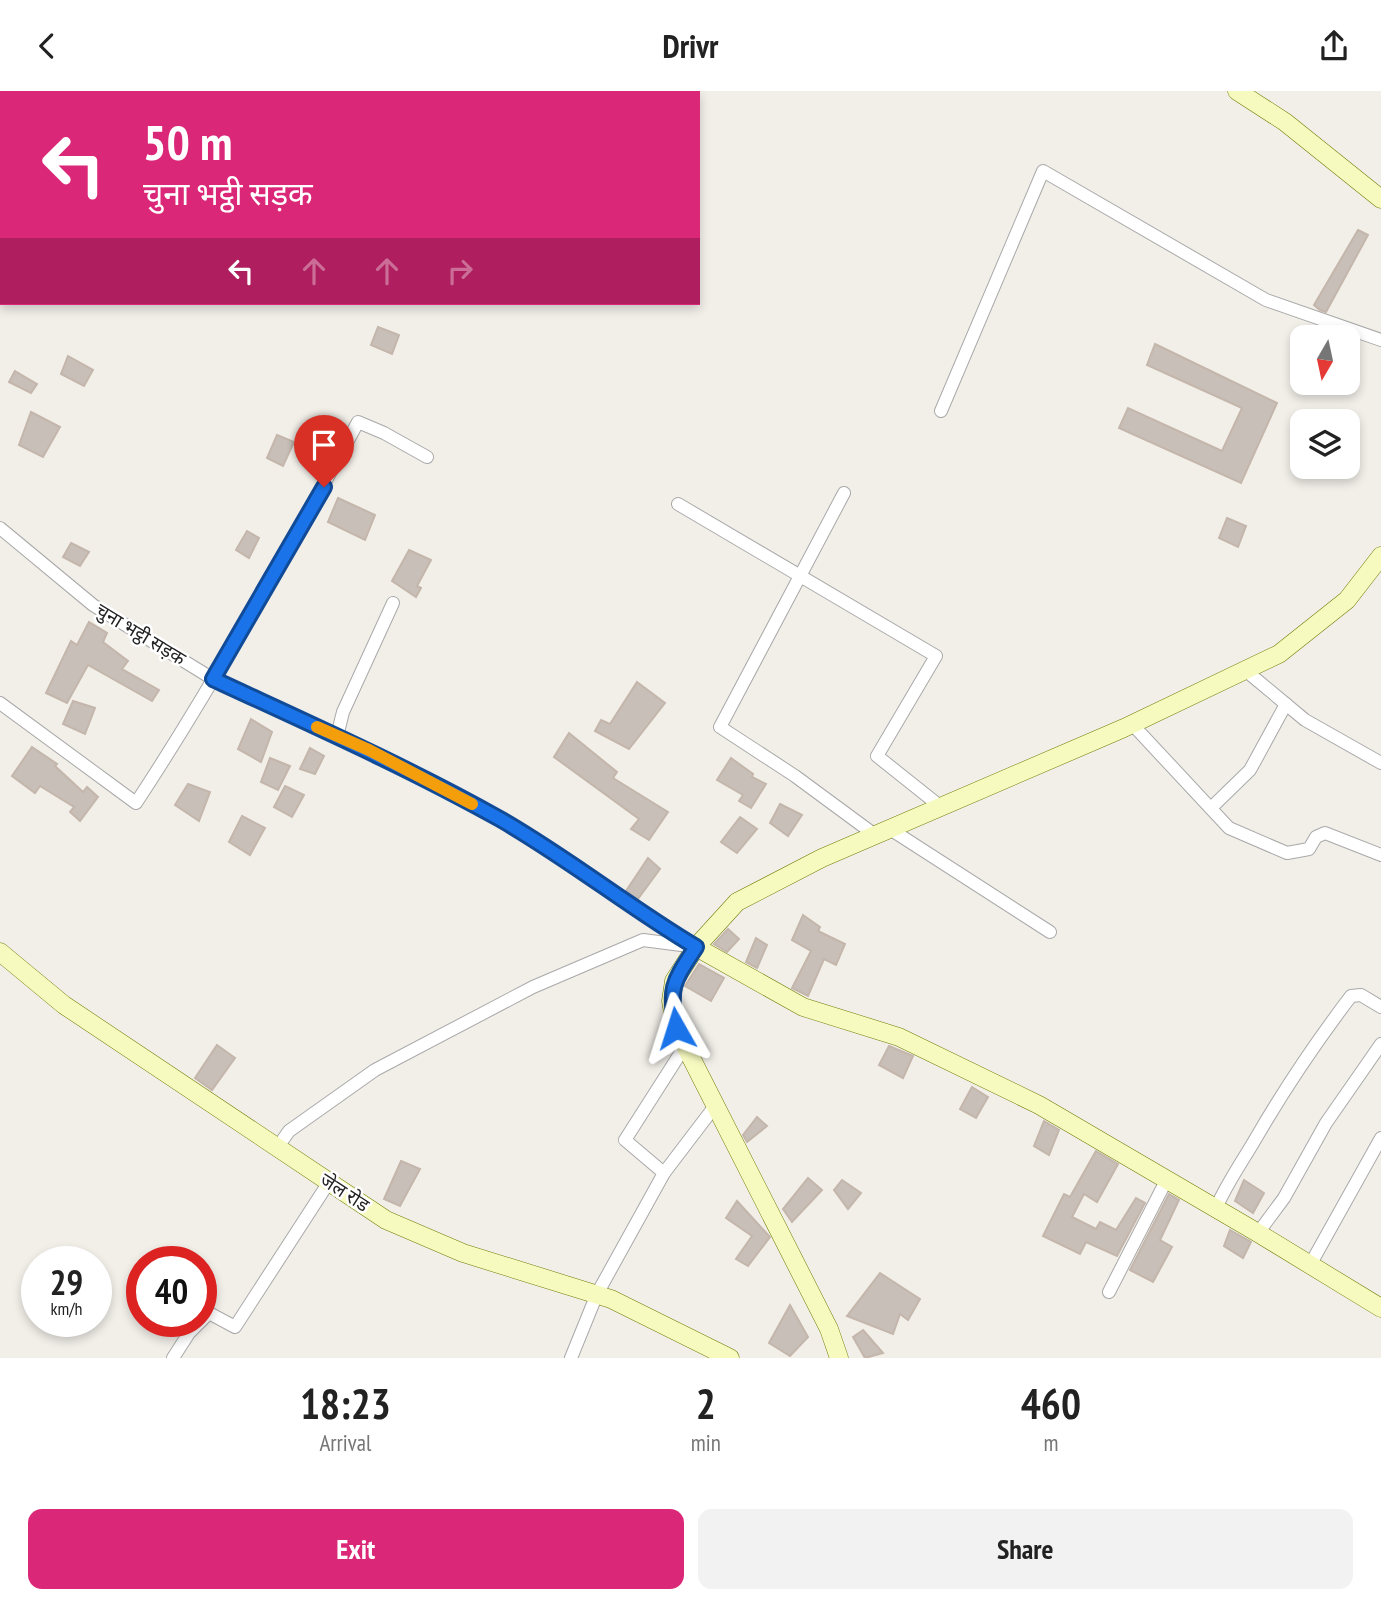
<!DOCTYPE html>
<html lang="en">
<head>
<meta charset="utf-8">
<style>
	:root { --surface:#fff; --page:#f2f2f2; --text:#222; --muted:#767676; --accent:#db2777 }
	body { margin:0; font-family:"PT Sans Narrow","Noto Sans Devanagari",sans-serif; background:var(--page); color:var(--text); height:100vh; display:flex; flex-direction:column; font-size:26px; white-space:nowrap }
	* { box-sizing:border-box; margin:0 }
	p { font-size:23px; color:var(--muted) }
	.icon { flex:none; width:38px; height:38px; fill:none; stroke:currentColor; stroke-width:2; stroke-linecap:round; stroke-linejoin:round }
	.map { position:relative; height:1267px; overflow:hidden }
	.panel { display:flex; flex-direction:column; background:var(--surface); flex:1 }
	.panel>* { flex:none }
	.banner { position:absolute; left:0px; top:0px; width:700px; height:214px; box-shadow:0 4px 10px #0003; background:#db2777; color:#fff; overflow:hidden }
	.needle { width:46px; rotate:189deg }
	.buttons { position:absolute; left:1290px; top:234px; display:grid; gap:14px }
	.buttons a { display:grid; place-items:center; width:70px; height:70px; border-radius:14px; background:var(--surface); box-shadow:0 4px 10px #0003; font-size:35px }
	.speed { position:absolute; left:21px; top:1155px; display:flex; gap:14px; font-size:35px; font-weight:700; text-align:center }
	.speed>* { display:grid; place-content:center; width:91px; height:91px; border-radius:50%; background:var(--surface); box-shadow:0 4px 10px #0003; line-height:1 }
	.speed small { font-size:18px; font-weight:400 }
	.speed .limit { border:10px solid #d22; background:#fff; color:#111 }
	.pin { position:absolute; display:grid; place-items:center; width:60px; height:60px; color:#fff; margin:-72px -30px; border-radius:50% 50% 50% 0; rotate:-45deg; box-shadow:0 0 7px #0007 }
	.pin .icon { rotate:45deg }
	.me { position:absolute; width:77px; margin:-38px; rotate:354deg; stroke-linejoin:round; filter:drop-shadow(0 0 5px #0008) }
	.turn { display:flex; align-items:center; gap:24px; height:147px; padding:0 28px; font-size:32px }
	.turn .icon { width:91px; height:91px; stroke-width:2.5 }
	.turn b { display:block; font-size:49px; line-height:60px }
	.lanes { display:flex; align-items:center; height:66px; padding:0 28px; background:#0003; justify-content:center; gap:35px; direction:ltr }
	.lanes .off { opacity:.35 }
	.eta { display:flex; justify-content:space-evenly; align-items:center; height:119px; text-align:center }
	.eta b { font-size:42px; font-weight:600; line-height:49px }
	.primary-button { display:flex; gap:14px; margin-top:auto; padding:14px 28px }
	.primary-button a { flex:1; height:80px; border-radius:14px; background:var(--accent); color:#fff; font-size:28px; font-weight:600; line-height:80px; text-align:center }
	.primary-button a+a { background:var(--page); color:var(--text) }
	header { display:flex; justify-content:space-between; align-items:center; height:91px; padding:0 28px; background:var(--surface); font-size:32px; font-weight:600 }
	.map>svg:first-child { display:block }
	.lines { fill:none; stroke-linecap:round; stroke-linejoin:round }
	.stream { stroke:#aad3df; stroke-width:3.5 }
	.building { fill:#c7bfb8; stroke:#c4b6ab; stroke-width:2 }
	.street-casing { stroke:#a9a9a9; stroke-width:14 }
	.secondary-casing { stroke:#707d05; stroke-width:19 }
	.street { stroke:#fff; stroke-width:12 }
	.secondary { stroke:#f7fabf; stroke-width:18 }
	.route-casing { stroke:#114b97; stroke-width:18 }
	.route { stroke:#1a73e8; stroke-width:12 }
	.slow { stroke:#f59e0b; stroke-width:12 }
	.labels { text-anchor:middle; stroke-width:5; stroke-linejoin:round; paint-order:stroke }
	.street-label { font-size:19px; fill:#222; stroke:#fff }
</style>
</head>
<body>
<header><svg class="icon" aria-label="back" viewBox="0 0 24 24"><path d="M15 5l-7 7 7 7"/></svg>Drivr<svg class="icon" aria-label="share" viewBox="0 0 24 24"><path d="M12 15V3M7 8l5-5 5 5M5 13v7h14v-7"/></svg></header>
<div class="map">
<svg width="1381" height="1267" viewBox="0 0 1381 1267">
	<rect width="100%" height="100%" fill="#f2efe9"/>
	<g class="lines">
		<!-- stream -->
		<g class="stream">
			<path d="M242,2L244,0"/>
			<path d="M0,177L2,176"/>
		</g>
	</g>
	<!-- building -->
	<g class="building">
		<path d="M1358,139L1368,144L1326,221L1320,219L1314,214Z"/>
		<path d="M378,236L399,244L392,263L371,254Z"/>
		<path d="M1155,253L1277,312L1241,392L1119,337L1128,317L1222,360L1242,317L1147,274Z"/>
		<path d="M68,265L93,279L84,295L61,283Z"/>
		<path d="M15,280L37,293L31,302L9,291Z"/>
		<path d="M31,321L60,336L43,366L19,354Z"/>
		<path d="M277,344L294,351L283,375L267,367Z"/>
		<path d="M338,407L375,424L365,449L328,431Z"/>
		<path d="M1227,427L1246,435L1238,456L1219,447Z"/>
		<path d="M247,440L259,447L249,467L236,459Z"/>
		<path d="M71,452L89,461L80,475L63,466Z"/>
		<path d="M409,459L431,469L417,495L421,497L416,506L392,490Z"/>
		<path d="M89,531L107,542L103,551L128,570L122,578L159,599L152,610L88,574L67,612L46,602L71,550L77,554Z"/>
		<path d="M637,591L665,612L629,658L595,640L601,629L610,633Z"/>
		<path d="M73,610L95,617L85,643L63,633Z"/>
		<path d="M251,628L272,641L261,671L238,658Z"/>
		<path d="M569,642L617,681L613,687L668,721L649,749L631,738L639,728L554,666Z"/>
		<path d="M32,656L57,673L55,675L83,701L87,696L98,706L80,730L70,721L74,716L40,695L35,702L12,685Z"/>
		<path d="M310,657L324,665L315,683L300,678Z"/>
		<path d="M270,667L290,675L278,699L261,691Z"/>
		<path d="M731,667L753,683L752,686L766,693L751,717L739,710L743,704L717,689Z"/>
		<path d="M188,693L210,701L199,730L175,714Z"/>
		<path d="M285,695L304,704L292,726L274,716Z"/>
		<path d="M780,713L802,724L788,745L770,732Z"/>
		<path d="M242,725L265,737L250,764L229,751Z"/>
		<path d="M740,726L757,738L737,762L721,751Z"/>
		<path d="M648,767L660,778L638,808L626,800Z"/>
		<path d="M803,824L820,836L818,840L845,853L836,874L824,868L808,905L792,897L811,860L792,849Z"/>
		<path d="M728,838L739,848L727,861L714,853Z"/>
		<path d="M756,847L767,854L757,877L746,871Z"/>
		<path d="M699,873L724,887L711,910L685,895Z"/>
		<path d="M217,954L235,967L212,999L195,987Z"/>
		<path d="M889,955L913,965L903,987L879,974Z"/>
		<path d="M972,996L988,1006L976,1027L960,1018Z"/>
		<path d="M757,1026L767,1035L747,1051L743,1044Z"/>
		<path d="M1044,1030L1059,1039L1049,1064L1034,1055Z"/>
		<path d="M1096,1060L1118,1073L1097,1111L1084,1103L1072,1126L1096,1138L1100,1131L1116,1139L1136,1107L1145,1112L1117,1165L1086,1151L1080,1163L1043,1145L1064,1103L1070,1106Z"/>
		<path d="M401,1070L420,1078L400,1115L384,1108Z"/>
		<path d="M808,1087L822,1099L792,1131L783,1118Z"/>
		<path d="M842,1089L861,1102L848,1118L834,1099Z"/>
		<path d="M1244,1089L1264,1102L1253,1122L1235,1110Z"/>
		<path d="M1169,1103L1179,1109L1160,1149L1172,1156L1153,1191L1130,1179Z"/>
		<path d="M737,1110L770,1146L748,1175L736,1168L752,1145L726,1127Z"/>
		<path d="M1230,1139L1251,1151L1243,1167L1224,1155Z"/>
		<path d="M880,1182L920,1208L908,1229L900,1223L893,1243L847,1225Z"/>
		<path d="M790,1214L808,1246L790,1265L769,1252Z"/>
		<path d="M863,1239L883,1262L865,1267L853,1246Z"/>
	</g>
	<g class="lines">
		<!-- street casing -->
		<g class="street-casing">
			<g id="street">
				<path d="M14,0L18,2"/>
				<path d="M79,2L80,0"/>
				<path d="M233,2L236,0"/>
				<path d="M0,77L2,78"/>
				<path d="M0,169L2,168"/>
				<path d="M941,320L1043,80L1266,209L1381,249"/>
				<path d="M844,402L720,636L795,685L875,744"/>
				<path d="M678,413L936,565L877,665L941,716"/>
				<path d="M0,437L93,514L213,588L369,659L502,729L578,776L643,824L696,856"/>
				<path d="M1245,579L1305,629L1381,672"/>
				<path d="M0,612L136,712C217,589 287,460 358,331L384,342L427,366"/>
				<path d="M1132,633L1229,737L1287,762L1309,758L1316,746L1325,742L1381,764"/>
				<path d="M337,645L343,621L393,512"/>
				<path d="M1211,717L1250,679L1286,613"/>
				<path d="M890,738L1050,841"/>
				<path d="M277,1057L289,1040L375,979L533,896L643,849L689,855"/>
				<path d="M664,1082L715,1015"/>
				<path d="M1216,1117C1227,1092 1242,1071 1256,1047C1285,997 1316,951 1351,905L1361,904L1381,916"/>
				<path d="M1258,1142L1284,1107L1326,1032L1381,953"/>
				<path d="M1310,1174L1381,1047"/>
				<path d="M1109,1201L1167,1088"/>
				<path d="M201,1230L209,1222L235,1236L329,1091"/>
				<path d="M173,1267L189,1242L201,1230"/>
				<path d="M571,1267L597,1203L664,1082L625,1049L685,955"/>
			</g>
		</g>
		<!-- secondary casing -->
		<g class="secondary-casing">
			<g id="secondary">
				<path d="M1237,0L1285,31L1381,108"/>
				<path d="M696,856L803,916L899,946L1039,1014L1258,1142L1381,1217"/>
				<path d="M0,861L64,914L386,1129L463,1162L611,1208L730,1267"/>
				<path d="M839,1267L829,1238L676,937L671,910L674,890L696,856L737,811L822,767L1124,637L1279,563L1347,509L1381,465"/>
			</g>
		</g>
		<!-- street -->
		<use href="#street" class="street"/>
		<!-- secondary -->
		<use href="#secondary" class="secondary"/>
	</g>
	<g class="lines">
		<!-- route casing -->
		<g class="route-casing">
			<path id="route" d="M324,396L213,588C310,633 407,676 500,728C568,767 629,816 696,856C674,890 668,895 676,937"/>
		</g>
		<!-- route -->
		<use href="#route" class="route"/>
		<!-- slow -->
		<path class="slow" d="M317,636L369,659L472,713"/>
	</g>
	<g class="labels">
		<!-- street labels -->
		<g class="street-label">
			<text transform="translate(141 543) rotate(31)" y="7">चुना भट्ठी सड़क</text>
			<text transform="translate(345 1101) rotate(33)" y="7">जेल रोड</text>
		</g>
	</g>
</svg>
<div class="buttons">
<a><svg class="needle" viewBox="-14 -14 28 28"><path d="M0-13l5 13h-10z" fill="#e53935"/><path d="M0 13l5-13h-10z" fill="#767676"/></svg></a>
<a><svg class="icon" aria-label="layers" viewBox="0 0 24 24"><path d="M12 4l9 5-9 5-9-5zM3 14l9 5 9-5"/></svg></a>
</div>
<div class="speed"><div>29<small>km/h</small></div><div class="limit">40</div></div>
<div class="pin" style="left:324px;top:396px;background:#d93025"><svg class="icon" aria-label="arrive" viewBox="0 0 24 24"><path d="M6 21V4h12l-3 4 3 4H6"/></svg></div>
<svg class="me" style="left:676px;top:937px" viewBox="-20 -20 40 40"><path d="M0-17L14 15 0 8-14 15z" fill="#1a73e8" stroke="#fff" stroke-width="4"/></svg>
<div class="banner">
<div class="turn"><svg class="icon" aria-label="left" viewBox="0 0 24 24"><path d="M17 20v-9H6M10 6l-5 5 5 5"/></svg><div><b>50 m</b>चुना भट्ठी सड़क</div></div>
<div class="lanes"><svg class="icon" aria-label="left" viewBox="0 0 24 24"><path d="M17 20v-9H6M10 6l-5 5 5 5"/></svg><svg class="icon off" aria-label="ahead" viewBox="0 0 24 24"><path d="M12 20V5M6 11l6-6 6 6"/></svg><svg class="icon off" aria-label="ahead" viewBox="0 0 24 24"><path d="M12 20V5M6 11l6-6 6 6"/></svg><svg class="icon off" aria-label="right" viewBox="0 0 24 24"><path d="M7 20v-9h11M14 6l5 5-5 5"/></svg></div>
</div>
</div>
<section class="panel">
<div class="eta">
<div><b>18:23</b><p>Arrival</p></div>
<div><b>2</b><p>min</p></div>
<div><b>460</b><p>m</p></div>
</div>
<div class="primary-button"><a>Exit</a><a>Share</a></div>
</section>
</body>
</html>
